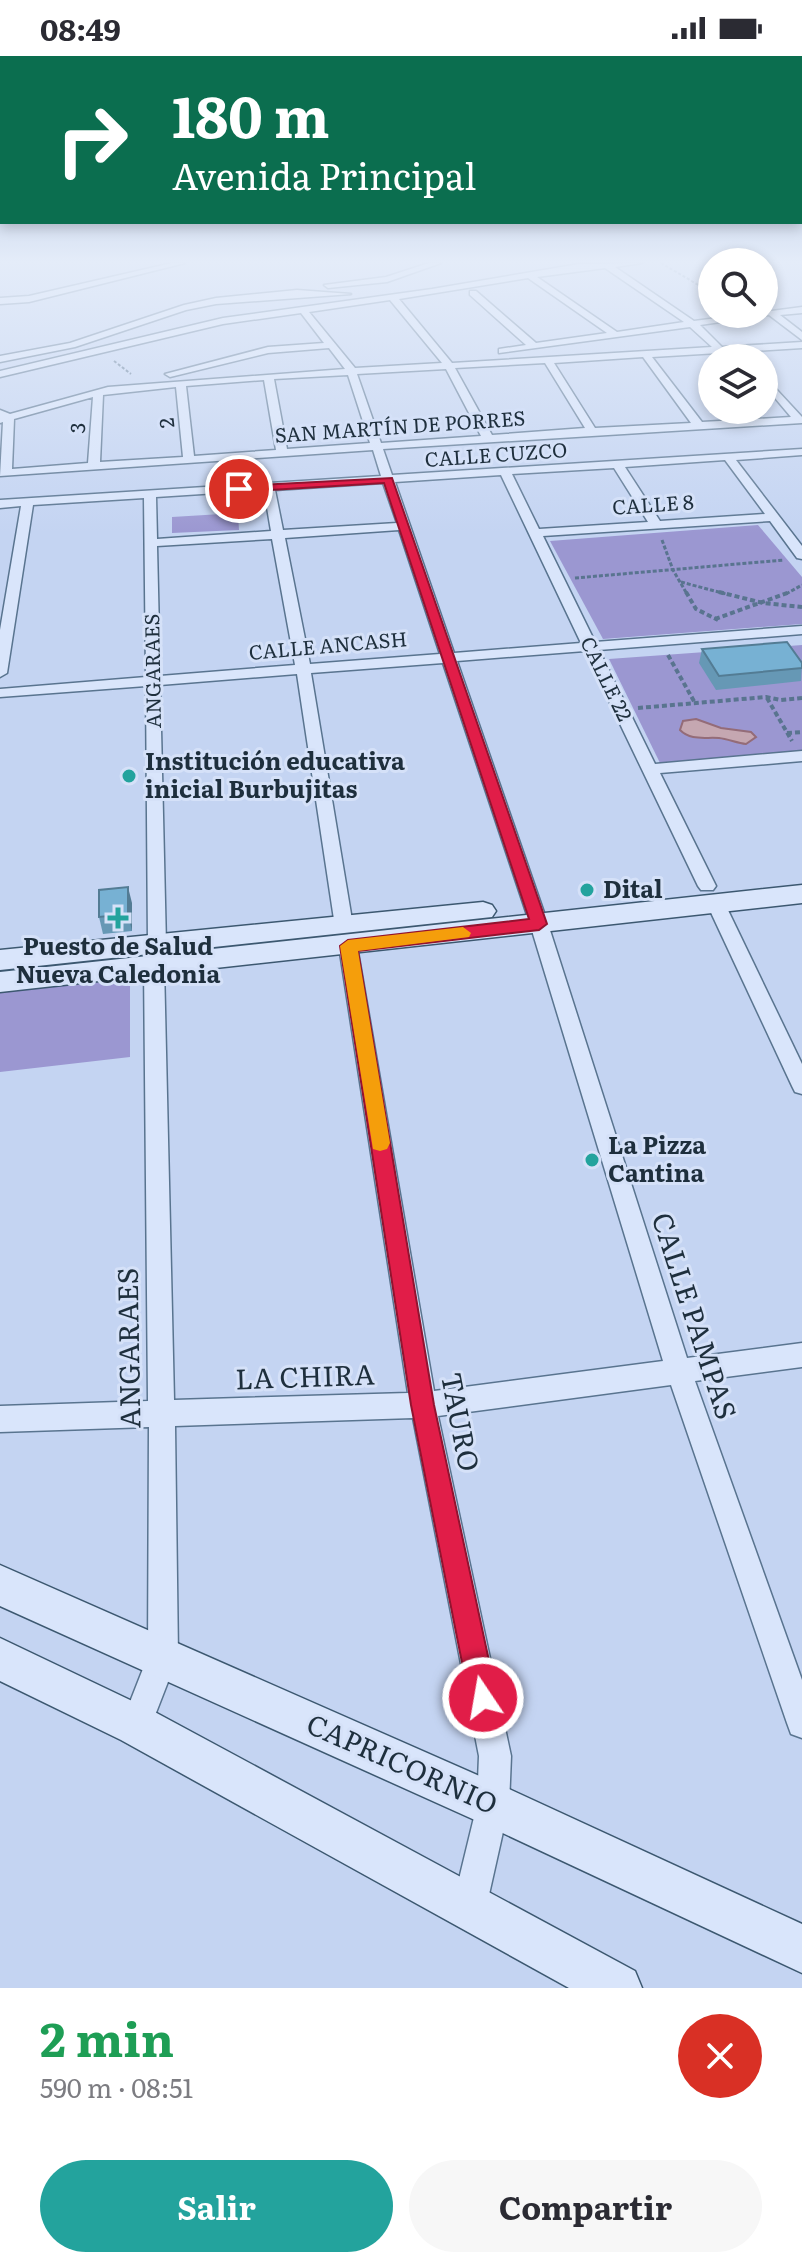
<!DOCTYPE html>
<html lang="es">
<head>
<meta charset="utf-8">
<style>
	:root { --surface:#fff; --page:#f7f7f7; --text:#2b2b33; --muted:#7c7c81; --accent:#23a39d }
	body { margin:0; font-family:Literata,serif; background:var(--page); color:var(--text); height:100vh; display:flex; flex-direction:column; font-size:30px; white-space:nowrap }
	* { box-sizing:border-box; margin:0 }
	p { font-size:26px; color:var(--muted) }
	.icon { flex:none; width:44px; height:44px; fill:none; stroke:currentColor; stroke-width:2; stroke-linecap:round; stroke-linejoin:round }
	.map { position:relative; height:1932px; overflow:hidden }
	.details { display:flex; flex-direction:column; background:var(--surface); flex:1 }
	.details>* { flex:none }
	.guide { position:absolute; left:0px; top:0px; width:802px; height:168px; box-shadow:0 4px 12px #0003; background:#0b6e4f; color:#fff; overflow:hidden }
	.tools { position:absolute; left:698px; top:192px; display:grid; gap:16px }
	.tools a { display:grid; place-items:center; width:80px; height:80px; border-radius:50%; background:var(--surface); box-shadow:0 4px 12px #0003; font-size:40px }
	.pin { position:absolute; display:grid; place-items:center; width:68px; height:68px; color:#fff; margin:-34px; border:4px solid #fff; border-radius:50%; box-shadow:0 2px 8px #0007 }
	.me { position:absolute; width:88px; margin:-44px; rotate:348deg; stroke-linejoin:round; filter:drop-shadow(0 0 6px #0008) }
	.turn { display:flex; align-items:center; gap:28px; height:168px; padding:0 40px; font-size:36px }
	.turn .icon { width:104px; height:104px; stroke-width:2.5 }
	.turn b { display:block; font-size:56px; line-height:68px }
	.round { display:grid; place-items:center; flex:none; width:84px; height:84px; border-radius:42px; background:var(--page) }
	.head { display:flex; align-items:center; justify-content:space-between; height:136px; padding:0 40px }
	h1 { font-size:48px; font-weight:700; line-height:60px; color:#1e9e55 }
	.action { display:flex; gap:16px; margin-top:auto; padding:16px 40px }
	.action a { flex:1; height:92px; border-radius:48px; background:var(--accent); color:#fff; font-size:32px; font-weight:700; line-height:92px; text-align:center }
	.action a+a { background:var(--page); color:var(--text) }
	.status { display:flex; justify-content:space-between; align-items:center; height:56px; padding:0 40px; background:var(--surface); direction:ltr }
	.status svg { height:22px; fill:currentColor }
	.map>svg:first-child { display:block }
	.green { fill:#9b97d1 }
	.water { fill:#c5a7b1; stroke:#946c78; stroke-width:2 }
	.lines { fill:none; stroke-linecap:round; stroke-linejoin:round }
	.street-casing { stroke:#59748f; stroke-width:3 }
	.secondary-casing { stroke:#3c5870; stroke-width:3 }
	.path-far2 { stroke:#59748f; stroke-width:2; stroke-dasharray:3 2; stroke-linecap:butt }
	.path-far1 { stroke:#59748f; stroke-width:3; stroke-dasharray:4 2; stroke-linecap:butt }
	.path { stroke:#59748f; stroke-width:4; stroke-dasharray:5 3; stroke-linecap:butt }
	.street { fill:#d9e5fb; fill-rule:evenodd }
	.secondary { fill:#d9e5fb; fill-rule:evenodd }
	.wall { fill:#6698b5 }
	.shaded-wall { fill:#537c94 }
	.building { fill:#77b1d3; stroke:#537c94; stroke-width:2 }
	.route { fill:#e11d48; stroke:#92132f; stroke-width:2 }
	.slow { fill:#f59e0b }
	.poi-dot { fill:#23a39d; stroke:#d5e1f8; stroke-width:3 }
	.labels { text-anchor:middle; stroke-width:6; stroke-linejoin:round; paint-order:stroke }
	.far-street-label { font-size:20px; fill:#1e2f3d; stroke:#d5e1f8 }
	.poi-label { font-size:24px; font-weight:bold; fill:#1e2f3d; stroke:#d5e1f8; text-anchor:start }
	.near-street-label { font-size:28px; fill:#1e2f3d; stroke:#d5e1f8 }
</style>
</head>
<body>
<div class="status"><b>08:49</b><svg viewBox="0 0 49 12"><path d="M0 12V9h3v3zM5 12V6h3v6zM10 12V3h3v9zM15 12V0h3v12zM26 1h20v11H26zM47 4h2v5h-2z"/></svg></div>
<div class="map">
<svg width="802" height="1932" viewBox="0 0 802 1932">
	<rect width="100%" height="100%" fill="#c4d4f2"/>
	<!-- green -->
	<g class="green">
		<path d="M238,457L239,474L172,477V461Z"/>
		<path d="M758,469L802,521V568L603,583L550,485Z"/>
		<path d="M802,589V695L660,707L609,603Z"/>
		<path d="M130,921V1001L0,1016V935Z"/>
	</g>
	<!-- water -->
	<path class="water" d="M696,663L721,672L751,676L756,681L746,688C737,687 728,683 719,682C704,681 691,685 680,674L683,665Z"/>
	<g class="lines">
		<!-- street casing -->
		<g class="street-casing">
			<g id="street">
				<path d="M172,207H185L29,246L0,248V242L29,240Z"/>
				<path d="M429,207H441L387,226L328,232L324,229L386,221Z"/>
				<path d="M642,207L615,211L694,265L802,251V257L780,259L802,276V284L769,259L700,269L722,291L802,286V292L652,301L702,366L791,361L764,329V320L802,361V367L383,393L392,419L802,393V399L736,404L802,490V503L797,502L770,465L543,480L595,586L802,570V578L599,594L655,708L802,695V705L660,717L716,830L713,834H701L698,830L585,595L457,605L548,868L687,1302L802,1287V1311L695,1325L802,1624V1682L791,1678L787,1667L671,1329L438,1360L511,1700L509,1749L486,1852L481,1864L469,1869L457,1864L452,1852L477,1749L479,1700L413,1362L175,1370L178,1600L147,1680L136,1684L125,1680L121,1669L148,1600L149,1371L0,1376V1350L148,1345L144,909L147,904L154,902L164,909L174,1344L408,1337L339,890L348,883L357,890L434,1335L663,1305L530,868L443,607L311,617L353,870L344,876L335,870L297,618L160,629L166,889L157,896L148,889L146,630L0,641V633L146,621L144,442L33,449L7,617L0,621V574L21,450L0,452V444L381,420L373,394L0,420L3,366L0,367V354L10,358L108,331L345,313L329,292L268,297L170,321L165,318L268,291L324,287L301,257L223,268L0,321V315L223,262L432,233L579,208ZM605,212L684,266L617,276L537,221ZM528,222L607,277L536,287L476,235H470V239L526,289L499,293V297L690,271L712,291L452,307L399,243ZM390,244L442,307L355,312L309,256ZM643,301L691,367L595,372L554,307ZM545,307L585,372L492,379L455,312ZM446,313L481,380L381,387L357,318ZM348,319L370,387L287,393L274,323ZM264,324L276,394L194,400L186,330ZM176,331L183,401L100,406L103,339ZM93,341L88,407L12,413L14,363ZM725,404L765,458L660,465L625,411ZM614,412L648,466L539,473L512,418ZM501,419L581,587L454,597L395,426ZM383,427L397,467L283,474L275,434ZM264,434L271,475L157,483L156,441ZM399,474L440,598L310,608L285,482ZM272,483L295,609L160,620L157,490Z"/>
				<path d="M297,234L351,238L216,248L186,254L75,291L0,306V300L70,287L184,249L216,242Z"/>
				<path d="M716,842L725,848L802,1008V1038L795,1036L792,1030L707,848Z"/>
			</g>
		</g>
		<!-- secondary casing -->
		<g class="secondary-casing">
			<g id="secondary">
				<path d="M802,829V847L0,936V916Z"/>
				<path d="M483,846L492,849L496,855L492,861L0,914V894Z"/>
				<path d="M0,1509L509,1733L802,1868V1917L477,1765L0,1550Z"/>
				<path d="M0,1582L151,1654L635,1915L642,1932H569L121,1684L0,1625Z"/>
			</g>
		</g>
		<!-- path-far2 -->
		<g class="path-far2">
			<path d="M661,207L712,237"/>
			<path d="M114,305L131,318"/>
		</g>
		<!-- path-far1 -->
		<g class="path-far1">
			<path d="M662,484L673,514L687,538"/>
			<path d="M575,522L784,504"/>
			<path d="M681,526L726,538"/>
			<path d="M786,538L802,529"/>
		</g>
		<!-- path -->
		<g class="path">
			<path d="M686,536L696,553L718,564"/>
			<path d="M719,536L763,547L802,551"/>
			<path d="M715,563L790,536"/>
			<path d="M668,599L695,647"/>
			<path d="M767,642L792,685"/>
			<path d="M638,652L766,641L781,644L802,642"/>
			<path d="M787,677L802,676"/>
		</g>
		<!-- street -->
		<use href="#street" class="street"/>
		<!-- secondary -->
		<use href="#secondary" class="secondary"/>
	</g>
	<!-- wall -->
	<g class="wall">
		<path d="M702,593L802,607L801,625L716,634L699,607Z"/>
		<path d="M132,847V875L103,878L99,861Z"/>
	</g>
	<!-- shaded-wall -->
	<path class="shaded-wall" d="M128,831L132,847V875L128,858Z"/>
	<!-- building -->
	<g class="building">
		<path d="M787,586L802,607V612L719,620L702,593Z"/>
		<path d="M128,831V858L99,861V834Z"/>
	</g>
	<!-- sky -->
	<linearGradient id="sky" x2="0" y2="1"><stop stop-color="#9aafd2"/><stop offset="0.43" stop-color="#e4ecf9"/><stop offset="1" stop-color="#e4ecf9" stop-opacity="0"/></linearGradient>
	<rect width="802" height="477" fill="url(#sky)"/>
	<!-- route -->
	<path class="route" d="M392,422L547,868L539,874L358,895L434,1349L497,1642L493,1652L483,1656L473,1652L469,1642L411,1349L340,890L348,884L529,863L384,427L239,436L234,433L239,430Z"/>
	<!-- slow -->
	<path class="slow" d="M463,871L471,877L469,881L358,895L390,1087L387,1093L380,1095L373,1093L340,890L348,884Z"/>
	<!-- markers -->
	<g class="poi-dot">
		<circle cx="129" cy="720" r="8"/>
		<circle cx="587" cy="834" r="8"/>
		<path d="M114 850h8v8h8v8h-8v8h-8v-8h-8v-8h8z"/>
		<circle cx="592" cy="1104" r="8"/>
	</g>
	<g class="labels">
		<!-- far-street labels -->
		<g class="far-street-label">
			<text transform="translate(167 367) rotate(-96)" y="7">2</text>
			<text transform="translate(400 371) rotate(-4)" y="7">SAN MARTÍN DE PORRES</text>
			<text transform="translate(78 372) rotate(-87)" y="7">3</text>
			<text transform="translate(496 399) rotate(-4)" y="7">CALLE CUZCO</text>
			<text transform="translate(653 449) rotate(-4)" y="7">CALLE 8</text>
			<text transform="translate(328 590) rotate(-5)" y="7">CALLE ANCASH</text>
			<text transform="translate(153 615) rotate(-91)" y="7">ANGARAES</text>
			<text transform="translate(606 623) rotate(64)" y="7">CALLE 22</text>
		</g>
		<!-- poi labels -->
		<g class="poi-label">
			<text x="145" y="714">Institución educativa<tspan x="145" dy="28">inicial Burbujitas</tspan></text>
			<text x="603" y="842">Dital</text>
			<text x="118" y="899" text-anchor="middle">Puesto de Salud<tspan x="118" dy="28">Nueva Caledonia</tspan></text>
			<text x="608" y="1098">La Pizza<tspan x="608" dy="28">Cantina</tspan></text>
		</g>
		<!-- near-street labels -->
		<g class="near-street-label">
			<text transform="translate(694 1260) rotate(72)" y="10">CALLE PAMPAS</text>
			<text transform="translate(129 1292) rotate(-91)" y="10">ANGARAES</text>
			<text transform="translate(305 1321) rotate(-2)" y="10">LA CHIRA</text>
			<text transform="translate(460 1366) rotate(79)" y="10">TAURO</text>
			<text transform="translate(402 1708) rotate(24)" y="10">CAPRICORNIO</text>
		</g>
	</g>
</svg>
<div class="tools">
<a><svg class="icon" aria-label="search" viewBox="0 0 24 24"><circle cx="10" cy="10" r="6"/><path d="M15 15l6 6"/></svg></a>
<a><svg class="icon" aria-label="layers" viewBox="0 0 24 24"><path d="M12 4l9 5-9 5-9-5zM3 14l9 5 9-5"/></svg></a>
</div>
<div class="pin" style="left:239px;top:433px;background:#d93025"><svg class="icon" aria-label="arrive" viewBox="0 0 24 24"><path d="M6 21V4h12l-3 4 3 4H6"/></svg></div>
<svg class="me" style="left:483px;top:1642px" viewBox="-20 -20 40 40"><circle r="17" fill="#e11d48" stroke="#fff" stroke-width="3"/><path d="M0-11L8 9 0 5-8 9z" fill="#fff"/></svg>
<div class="guide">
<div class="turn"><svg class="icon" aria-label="right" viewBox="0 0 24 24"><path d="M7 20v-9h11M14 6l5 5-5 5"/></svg><div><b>180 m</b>Avenida Principal</div></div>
</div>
</div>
<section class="details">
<div class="head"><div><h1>2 min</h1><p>590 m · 08:51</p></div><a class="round" style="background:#d93025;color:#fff"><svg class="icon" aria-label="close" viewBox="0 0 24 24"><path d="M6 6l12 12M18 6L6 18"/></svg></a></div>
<div class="action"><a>Salir</a><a>Compartir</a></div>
</section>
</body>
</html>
